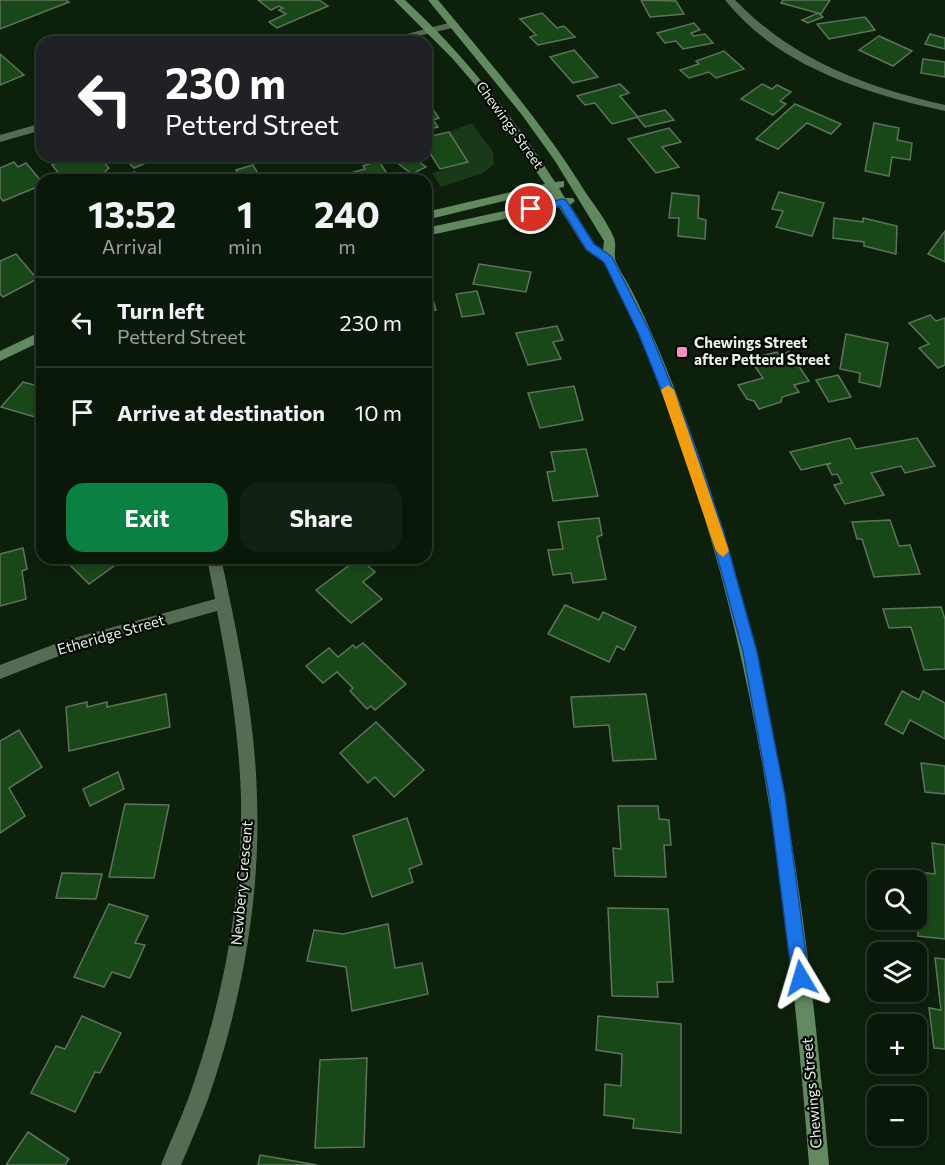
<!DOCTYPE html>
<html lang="en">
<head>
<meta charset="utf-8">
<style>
	:root { --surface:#0a1809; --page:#132112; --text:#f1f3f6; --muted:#99a09c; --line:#2a372a; --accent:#0b8043 }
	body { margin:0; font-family:Commissioner,sans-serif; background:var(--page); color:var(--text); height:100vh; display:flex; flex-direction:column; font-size:22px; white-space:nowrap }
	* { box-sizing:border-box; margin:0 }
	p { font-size:20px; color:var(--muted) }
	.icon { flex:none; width:33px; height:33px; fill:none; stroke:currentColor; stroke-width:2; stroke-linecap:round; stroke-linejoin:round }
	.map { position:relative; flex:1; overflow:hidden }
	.panel { position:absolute; left:36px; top:174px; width:396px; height:390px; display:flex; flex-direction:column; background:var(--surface); border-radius:18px; box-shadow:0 3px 9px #0003,0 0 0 2px var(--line) }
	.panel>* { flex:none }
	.hud { position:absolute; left:36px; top:36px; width:396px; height:126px; border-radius:18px; box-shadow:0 3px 9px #0003,0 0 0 2px var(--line); background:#202124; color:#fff; overflow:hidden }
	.tools { position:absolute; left:867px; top:870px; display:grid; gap:12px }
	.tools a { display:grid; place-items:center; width:60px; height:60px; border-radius:12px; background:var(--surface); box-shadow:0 3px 9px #0003,0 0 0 2px var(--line); font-size:30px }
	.pin { position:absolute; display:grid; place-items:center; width:51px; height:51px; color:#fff; margin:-26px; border:3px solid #fff; border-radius:50%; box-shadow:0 2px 6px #0007 }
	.me { position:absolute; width:66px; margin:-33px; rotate:353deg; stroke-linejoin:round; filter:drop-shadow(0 0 4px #0008) }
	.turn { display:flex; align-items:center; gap:21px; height:126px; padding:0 30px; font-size:27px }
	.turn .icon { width:78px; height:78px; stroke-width:2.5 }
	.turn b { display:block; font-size:42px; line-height:51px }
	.eta { display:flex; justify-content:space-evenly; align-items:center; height:102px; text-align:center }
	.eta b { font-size:36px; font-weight:700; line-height:42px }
	.button { display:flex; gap:12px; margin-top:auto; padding:12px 30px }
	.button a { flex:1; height:69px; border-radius:18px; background:var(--accent); color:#fff; font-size:24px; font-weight:700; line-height:69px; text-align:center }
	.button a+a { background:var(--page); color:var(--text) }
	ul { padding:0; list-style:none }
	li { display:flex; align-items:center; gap:18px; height:90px; padding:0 30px; border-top:2px solid var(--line) }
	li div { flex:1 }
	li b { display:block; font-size:22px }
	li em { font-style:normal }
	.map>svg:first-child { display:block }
	.green { fill:#1a3919 }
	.building { fill:#194818; stroke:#5e735c; stroke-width:1.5 }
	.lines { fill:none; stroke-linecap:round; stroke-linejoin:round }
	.street { fill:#556b54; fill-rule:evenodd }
	.secondary { fill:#628960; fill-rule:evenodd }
	.route { fill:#1a73e8; stroke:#114b97; stroke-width:1.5 }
	.slow { fill:#f59e0b }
	.poi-dot { fill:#fd8ec0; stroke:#020702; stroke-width:2 }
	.labels { text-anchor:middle; stroke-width:4.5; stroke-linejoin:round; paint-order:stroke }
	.far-street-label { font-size:14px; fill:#e6f2e4; stroke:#020702 }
	.poi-label { font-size:15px; font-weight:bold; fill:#e6f2e4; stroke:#020702; text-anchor:start }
	.street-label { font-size:15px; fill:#e6f2e4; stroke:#020702 }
</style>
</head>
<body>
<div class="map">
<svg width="945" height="1165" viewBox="0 0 945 1165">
	<rect width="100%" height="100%" fill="#0d200c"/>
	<!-- green -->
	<path class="green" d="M472,123L493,152L494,164L483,173L441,187L432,173L468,162L449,132Z"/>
	<!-- building -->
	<g class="building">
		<path d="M0,0H66L69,2L0,29Z"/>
		<path d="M258,0H319L328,6L277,28L269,22L286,14L279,10L283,8L279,6L271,10Z"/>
		<path d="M641,0L676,1L684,14L650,17Z"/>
		<path d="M783,0H830L821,14L781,3Z"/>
		<path d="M542,13L557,28L564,26L575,37L538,45L530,37L536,35L520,19Z"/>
		<path d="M818,13L823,17L808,23L802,20Z"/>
		<path d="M865,17L875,30L829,39L817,24Z"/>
		<path d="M694,23L700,30L691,33L694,36L705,34L713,43L683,49L676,41L665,43L657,33Z"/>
		<path d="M930,34L945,38V49L925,44Z"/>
		<path d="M879,36L912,51L893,66L859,50Z"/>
		<path d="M574,50L598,77L573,83L550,57Z"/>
		<path d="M724,51L744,69L716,78L709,72L689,78L680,70L699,64L696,61Z"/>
		<path d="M0,54L24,75L0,85Z"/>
		<path d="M923,59L945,62V77L921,73Z"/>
		<path d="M620,84L629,93L620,96L638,117L612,124L595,103L585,105L577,96Z"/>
		<path d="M762,84L772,89L777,85L791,92L780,101L786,104L773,115L741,99Z"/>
		<path d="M795,104L841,124L831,134L807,123L778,149L756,139Z"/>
		<path d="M430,105L439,118L433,120L438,127L426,130V106Z"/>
		<path d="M665,110L674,120L645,127L637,117Z"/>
		<path d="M874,123L899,128L897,140L912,143L910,160L892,157L889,176L865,171Z"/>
		<path d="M669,128L681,142L662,147L679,167L656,173L628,139Z"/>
		<path d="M449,132L468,162L440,169L426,147V137Z"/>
		<path d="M53,156H98L109,168L95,180H64L52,165L54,164L49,158Z"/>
		<path d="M122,156H162L134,168Z"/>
		<path d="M408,156H411L426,167L412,174L396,162Z"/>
		<path d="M379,161L391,180L332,178L365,169L363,166Z"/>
		<path d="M14,162L18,167L26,163L42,182V185L3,201L0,197V168Z"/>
		<path d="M253,165L262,180H242L236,170Z"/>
		<path d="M135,172L139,180H124L122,176Z"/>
		<path d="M779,192L824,203L812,236L776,227L783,211L772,209Z"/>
		<path d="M672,193L699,196L698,218L706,220L705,239L678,236L679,218H669Z"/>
		<path d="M834,218L863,222V218L897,226L896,254L864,246V242L833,238Z"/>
		<path d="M945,231V262L928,254Z"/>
		<path d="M16,254L37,279L3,297L0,294V261Z"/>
		<path d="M479,264L531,272L526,292L473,284Z"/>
		<path d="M426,276L436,310L426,312Z"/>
		<path d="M477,291L484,314L462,317L456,294Z"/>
		<path d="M930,315L936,321L945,318V365L938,368L919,348L929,344L909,323Z"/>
		<path d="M557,326L563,340L553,342L561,359L528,365L516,333Z"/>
		<path d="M846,334L888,343L880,387L859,382L860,373L840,369Z"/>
		<path d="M777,352L779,355L789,352L809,381L794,385L799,392L782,397L781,402L759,409L754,401L747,399L738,385L763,378L750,359Z"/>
		<path d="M838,375L851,397L829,402L816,380Z"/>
		<path d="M23,382L42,387V419L1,407Z"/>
		<path d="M574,386L583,420L540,428L528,393Z"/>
		<path d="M850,438L856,449L917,438L935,466L905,473L901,466L871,473L884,495L845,504L834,485L842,483L837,474L832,475L827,465L831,463L801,470L790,452Z"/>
		<path d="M586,449L598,496L553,501L547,472L555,471L551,452Z"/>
		<path d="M599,518L602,535L597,537L606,579L573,583L571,573L553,575L548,550L563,549L558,522Z"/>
		<path d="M890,520L899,546L910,545L920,574L874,577L862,539H857L852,522Z"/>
		<path d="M23,548L27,569L22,571L26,599L0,606V554Z"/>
		<path d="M72,558H125L89,584L67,562Z"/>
		<path d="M359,558L375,572L363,582L382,599L351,623L316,590Z"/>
		<path d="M565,605L599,620L603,612L636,627L624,650L617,646L609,662L548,634Z"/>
		<path d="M941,607L945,619V669L924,670L911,627L889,628L883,609Z"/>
		<path d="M363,643L406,684L375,710L371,706L367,709L350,691L353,688L337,672L323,683L306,666L329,648L338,657L353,645L356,648Z"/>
		<path d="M902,691L919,700L923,691L945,703V739L910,720L903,734L885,724Z"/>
		<path d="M166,694L170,727L69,751L66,707L87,702V707L107,702V707Z"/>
		<path d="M646,694L656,759L613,761L609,725L574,727L571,697Z"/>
		<path d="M376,722L424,770L394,797L375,777L368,783L340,753Z"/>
		<path d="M19,730L42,767L9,788L25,816L0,833V741Z"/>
		<path d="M921,763L945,766V794L925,792Z"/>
		<path d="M118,772L124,789L90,806L83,789Z"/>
		<path d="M125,804L169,805L154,878L109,877Z"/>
		<path d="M618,806H658L659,819L669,820L671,845H664L666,877L615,876L613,848L621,849Z"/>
		<path d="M407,818L422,864L409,869L413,882L372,897L353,836Z"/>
		<path d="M932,843L945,845V939L918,936L916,880H912L911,871L935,874Z"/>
		<path d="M62,873L102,874L96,899L56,898Z"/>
		<path d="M109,904L148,916L135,943L145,945L130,978L112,972L104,987L74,977Z"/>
		<path d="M608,908L668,909L673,982H657L658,997L612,996Z"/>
		<path d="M388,924L395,968L422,963L428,994L352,1011L346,967L307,961L314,930L343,934Z"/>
		<path d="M935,958L945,959V1049L934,1048L929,1008L941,1010Z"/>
		<path d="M82,1016L121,1033L100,1073L95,1072L75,1112L31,1093L56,1046L65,1049Z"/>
		<path d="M598,1016L681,1024V1133L633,1128L634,1119L604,1115L605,1084L621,1086L622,1054L596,1050Z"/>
		<path d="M367,1058L364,1147L315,1148L320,1060Z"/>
		<path d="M28,1132L69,1159L65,1165H6Z"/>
		<path d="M260,1155L317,1165H258Z"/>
	</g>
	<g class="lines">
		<!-- street -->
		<g class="street">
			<path d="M725,0H735C793,60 865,87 945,105V111C865,93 779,67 725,0Z"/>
			<path d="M452,22L456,23V27L394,42H377Z"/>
			<path d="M42,123V130L0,142V135Z"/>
			<path d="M207,558H221C238,637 255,716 257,797C261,898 241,1006 207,1102C199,1123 190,1144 181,1165H161C169,1144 179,1123 187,1102C222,1007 243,898 241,797C239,735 229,672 217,611L64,654L0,679V665L63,641L215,599Z"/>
		</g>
		<!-- secondary -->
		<g class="secondary">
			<path d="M394,0H405C463,54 512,115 555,182L564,181V187L559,188L565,198H573L575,201L570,205L594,244L603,250L604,241L555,161L522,115L428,0H438C489,62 542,122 584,190C594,205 607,221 614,238C617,246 613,255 616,262C622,275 631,288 637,301C663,356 685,414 704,471C779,696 809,930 829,1165H809C790,917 761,667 676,431C656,378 637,324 611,273L603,262L586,250L559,207L426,236V228L555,200L549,190L426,220V212L545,184L477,87L452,58Z"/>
			<path d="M42,331V341L0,361V351Z"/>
		</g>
	</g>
	<!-- route -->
	<path class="route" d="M562,199L566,200L594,244L612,257L650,332L687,424L723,530L757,652L785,796L809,978L807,984L801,987L795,984L792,978L769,796L743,652L710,530L675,424L638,332L604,262L586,249L560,206L531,213L526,209Z"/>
	<!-- slow -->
	<path class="slow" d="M668,385L674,390L729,551L723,557L716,551L661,390Z"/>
	<!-- markers -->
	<rect class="poi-dot" x="676" y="346" width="12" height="12" rx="3"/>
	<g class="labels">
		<!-- far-street labels -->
		<g class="far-street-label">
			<text transform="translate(510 125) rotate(54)" y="5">Chewings Street</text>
		</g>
		<!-- poi labels -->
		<g class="poi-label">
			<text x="694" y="348">Chewings Street<tspan x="694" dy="17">after Petterd Street</tspan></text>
		</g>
		<!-- street labels -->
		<g class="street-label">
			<text transform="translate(111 635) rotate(-16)" y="5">Etheridge Street</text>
			<text transform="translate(242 883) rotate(-85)" y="5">Newbery Crescent</text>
			<text transform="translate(812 1093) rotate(-95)" y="5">Chewings Street</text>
		</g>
	</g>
</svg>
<div class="tools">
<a><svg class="icon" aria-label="search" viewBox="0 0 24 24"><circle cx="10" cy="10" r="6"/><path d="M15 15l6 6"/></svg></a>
<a><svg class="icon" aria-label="layers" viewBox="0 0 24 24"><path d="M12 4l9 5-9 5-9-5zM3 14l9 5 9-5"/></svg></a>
<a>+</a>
<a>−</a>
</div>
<div class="pin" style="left:531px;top:209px;background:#d93025"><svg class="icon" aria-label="arrive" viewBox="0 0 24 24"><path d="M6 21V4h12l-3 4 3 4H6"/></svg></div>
<svg class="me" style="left:801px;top:978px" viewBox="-20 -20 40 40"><path d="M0-17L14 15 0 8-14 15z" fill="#1a73e8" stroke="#fff" stroke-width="4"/></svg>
<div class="hud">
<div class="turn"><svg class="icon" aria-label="left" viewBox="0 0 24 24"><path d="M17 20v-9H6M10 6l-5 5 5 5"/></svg><div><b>230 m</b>Petterd Street</div></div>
</div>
<section class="panel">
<div class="eta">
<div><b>13:52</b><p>Arrival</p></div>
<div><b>1</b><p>min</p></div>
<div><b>240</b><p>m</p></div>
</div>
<ul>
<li><svg class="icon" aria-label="left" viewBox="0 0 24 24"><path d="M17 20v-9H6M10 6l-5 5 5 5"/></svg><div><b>Turn left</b><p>Petterd Street</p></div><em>230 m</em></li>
<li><svg class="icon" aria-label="arrive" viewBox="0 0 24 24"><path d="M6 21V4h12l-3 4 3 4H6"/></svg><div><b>Arrive at destination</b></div><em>10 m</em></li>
</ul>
<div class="button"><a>Exit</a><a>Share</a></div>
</section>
</div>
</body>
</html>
